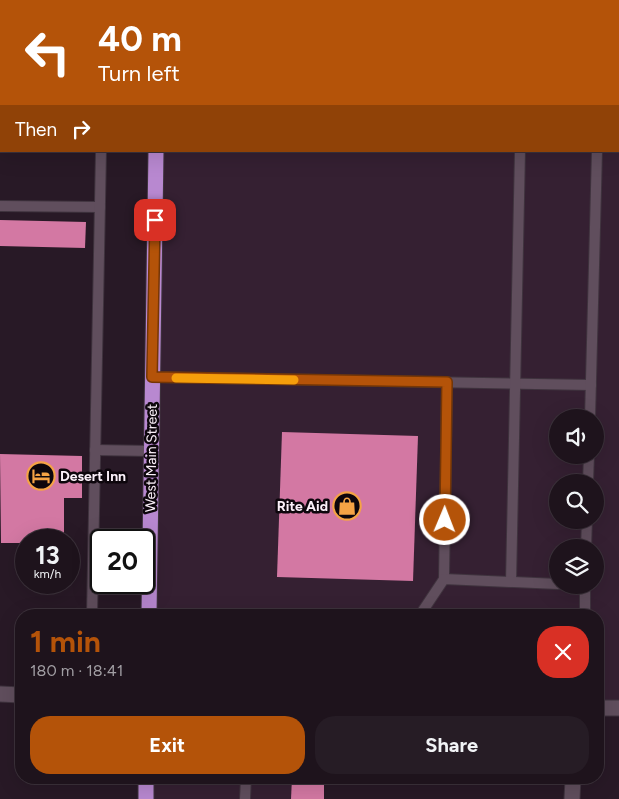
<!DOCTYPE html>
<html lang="en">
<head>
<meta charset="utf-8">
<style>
	:root { --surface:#1e131c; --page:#261c25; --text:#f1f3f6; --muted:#a19ea3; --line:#3c323b; --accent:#b45309 }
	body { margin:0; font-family:Figtree,sans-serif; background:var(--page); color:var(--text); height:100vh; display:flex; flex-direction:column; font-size:19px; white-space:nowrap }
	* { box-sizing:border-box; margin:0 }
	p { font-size:16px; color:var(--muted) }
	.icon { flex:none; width:28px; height:28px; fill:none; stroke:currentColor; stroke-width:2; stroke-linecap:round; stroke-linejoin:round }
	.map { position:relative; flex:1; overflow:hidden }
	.sheet { position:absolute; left:15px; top:609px; width:589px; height:175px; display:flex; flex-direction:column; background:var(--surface); border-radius:20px; box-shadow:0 5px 20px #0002,0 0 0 1px var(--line) }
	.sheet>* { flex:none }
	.hud { position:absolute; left:0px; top:0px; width:620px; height:152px; box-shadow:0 5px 20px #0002,0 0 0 1px var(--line); background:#b45309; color:#fff; overflow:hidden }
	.buttons { position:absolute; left:549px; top:409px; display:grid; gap:10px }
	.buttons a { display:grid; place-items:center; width:55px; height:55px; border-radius:50%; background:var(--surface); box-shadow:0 5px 20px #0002,0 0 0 1px var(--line); font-size:25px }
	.speed { position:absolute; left:15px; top:529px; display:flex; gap:10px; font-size:25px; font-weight:700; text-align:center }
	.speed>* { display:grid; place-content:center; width:65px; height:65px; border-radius:50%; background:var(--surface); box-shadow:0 5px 20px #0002,0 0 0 1px var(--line); line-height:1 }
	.speed small { font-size:12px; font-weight:400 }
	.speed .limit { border:2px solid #111; border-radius:8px; background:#fff; color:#111 }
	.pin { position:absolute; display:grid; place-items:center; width:42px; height:42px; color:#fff; margin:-21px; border-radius:10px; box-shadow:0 2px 8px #0006 }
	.me { position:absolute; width:55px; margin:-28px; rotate:1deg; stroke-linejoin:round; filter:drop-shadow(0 0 4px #0008) }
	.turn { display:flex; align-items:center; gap:18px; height:105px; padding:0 15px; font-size:22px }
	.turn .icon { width:65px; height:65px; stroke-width:2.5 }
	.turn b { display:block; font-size:35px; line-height:42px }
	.then { display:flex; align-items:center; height:48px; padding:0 15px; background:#0003; gap:10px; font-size:19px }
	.round { display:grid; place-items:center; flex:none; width:52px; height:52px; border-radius:20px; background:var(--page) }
	.summary { display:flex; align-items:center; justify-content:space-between; height:85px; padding:0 15px }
	h1 { font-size:30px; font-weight:700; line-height:38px; color:var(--accent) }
	.button { display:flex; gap:10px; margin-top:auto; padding:10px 15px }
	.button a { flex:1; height:58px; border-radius:20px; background:var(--accent); color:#fff; font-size:20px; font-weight:700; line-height:58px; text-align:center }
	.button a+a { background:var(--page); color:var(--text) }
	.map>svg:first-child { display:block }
	.built { fill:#352032; fill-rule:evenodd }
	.building { fill:#d378a3 }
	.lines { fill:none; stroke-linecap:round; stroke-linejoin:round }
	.service-casing { stroke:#3f333e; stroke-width:12 }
	.minor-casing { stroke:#3f333e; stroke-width:17 }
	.tertiary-casing { stroke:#3f333e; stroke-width:17 }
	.trunk-casing { stroke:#3f333e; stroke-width:17 }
	.service { stroke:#604e5d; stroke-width:10 }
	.minor { stroke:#604e5d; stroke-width:15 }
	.tertiary { stroke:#604e5d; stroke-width:15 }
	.trunk { stroke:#b888d0; stroke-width:15 }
	.route-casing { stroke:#753606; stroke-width:12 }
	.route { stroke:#b45309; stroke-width:9 }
	.slow { stroke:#f59e0b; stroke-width:9 }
	.labels { text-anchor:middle; stroke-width:5; stroke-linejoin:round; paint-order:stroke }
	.street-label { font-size:14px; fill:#fbf0f9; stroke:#0d060c }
	.poi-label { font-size:14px; font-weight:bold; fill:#fbf0f9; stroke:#0d060c; text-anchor:start }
</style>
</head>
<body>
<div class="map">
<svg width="619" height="799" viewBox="0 0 619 799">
	<rect width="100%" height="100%" fill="#281926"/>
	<!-- built -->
	<g class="built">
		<path d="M153,0H554L153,1Z"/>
		<path d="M619,100V707H598V615H147L151,151H619ZM558,418H595V455H558ZM558,482H595V520H558ZM558,548H595V585H558Z"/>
		<path d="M145,778H320L321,799H145Z"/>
	</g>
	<!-- building -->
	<g class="building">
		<path d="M0,220L86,222L85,248L0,246Z"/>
		<path d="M282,432L418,436L413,581L277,577Z"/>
		<path d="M0,454L82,456V498H64V540H26V543H1Z"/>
		<path d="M292,778H324V799H291Z"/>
	</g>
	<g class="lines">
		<!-- service casing -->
		<g class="service-casing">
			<g id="service">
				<path d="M524,1V0"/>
				<path d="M0,206L100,207"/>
				<path d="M152,377L591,385"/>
				<path d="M590,418L597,151"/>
				<path d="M95,450L151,451"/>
				<path d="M588,482L589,455"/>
				<path d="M586,548L587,520"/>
				<path d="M444,579L447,382"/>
				<path d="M511,582L520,151"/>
				<path d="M585,585V615"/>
				<path d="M92,615L101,151"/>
				<path d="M420,615L444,579L558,584"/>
				<path d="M245,799L246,778"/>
			</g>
		</g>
		<!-- minor casing -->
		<g class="minor-casing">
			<g id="minor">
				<path d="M0,5H1"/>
				<path d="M598,708H619"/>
			</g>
		</g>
		<!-- tertiary casing -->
		<g class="tertiary-casing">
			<g id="tertiary">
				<path d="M0,694L21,695"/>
				<path d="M572,799L573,778"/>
			</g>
		</g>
		<!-- trunk casing -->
		<g class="trunk-casing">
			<g id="trunk">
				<path d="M158,0V1"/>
				<path d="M149,615L156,151"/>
				<path d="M146,799V778"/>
			</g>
		</g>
		<!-- service -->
		<use href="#service" class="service"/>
		<!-- minor -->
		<use href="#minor" class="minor"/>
		<!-- tertiary -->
		<use href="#tertiary" class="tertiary"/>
		<!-- trunk -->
		<use href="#trunk" class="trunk"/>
	</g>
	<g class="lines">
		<!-- route casing -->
		<g class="route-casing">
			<path id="route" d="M155,220L152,377L447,382L445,520"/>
		</g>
		<!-- route -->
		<use href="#route" class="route"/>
		<!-- slow -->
		<path class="slow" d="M176,378L294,380"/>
	</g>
	<!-- icons -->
	<defs>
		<g id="hotel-ring" transform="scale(1.4375)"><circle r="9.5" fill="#0d060c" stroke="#f5a345" stroke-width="1.5"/><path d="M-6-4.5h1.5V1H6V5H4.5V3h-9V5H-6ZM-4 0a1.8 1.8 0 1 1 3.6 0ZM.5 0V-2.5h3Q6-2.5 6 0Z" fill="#f5a345"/></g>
		<g id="shop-ring" transform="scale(1.4375)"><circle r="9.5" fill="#0d060c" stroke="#f5a345" stroke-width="1.5"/><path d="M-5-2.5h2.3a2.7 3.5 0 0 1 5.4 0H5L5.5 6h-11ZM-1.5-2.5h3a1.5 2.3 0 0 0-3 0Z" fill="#f5a345"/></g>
	</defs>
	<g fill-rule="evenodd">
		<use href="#hotel-ring" x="41" y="476"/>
		<use href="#shop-ring" x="347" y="506"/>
	</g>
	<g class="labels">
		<!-- street labels -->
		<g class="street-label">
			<text transform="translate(151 458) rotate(-89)" y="5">West Main Street</text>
		</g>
		<!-- poi labels -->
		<g class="poi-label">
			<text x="60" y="481">Desert Inn</text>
			<text x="328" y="511" text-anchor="end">Rite Aid</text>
		</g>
	</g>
</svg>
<div class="buttons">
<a><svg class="icon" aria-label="sound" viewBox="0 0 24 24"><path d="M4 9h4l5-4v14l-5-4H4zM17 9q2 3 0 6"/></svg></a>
<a><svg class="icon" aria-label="search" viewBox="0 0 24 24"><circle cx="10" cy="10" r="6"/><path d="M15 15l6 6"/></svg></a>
<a><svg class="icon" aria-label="layers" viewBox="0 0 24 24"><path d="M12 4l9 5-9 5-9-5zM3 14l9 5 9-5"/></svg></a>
</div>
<div class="speed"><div>13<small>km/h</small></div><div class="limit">20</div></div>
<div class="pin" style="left:155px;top:220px;background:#d93025"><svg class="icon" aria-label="arrive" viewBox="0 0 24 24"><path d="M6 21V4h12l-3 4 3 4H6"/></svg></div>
<svg class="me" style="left:445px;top:520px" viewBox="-20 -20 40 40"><circle r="17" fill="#b45309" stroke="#fff" stroke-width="3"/><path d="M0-11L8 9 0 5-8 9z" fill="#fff"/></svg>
<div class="hud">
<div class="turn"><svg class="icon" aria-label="left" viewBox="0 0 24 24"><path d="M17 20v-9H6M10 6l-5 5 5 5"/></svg><div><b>40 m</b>Turn left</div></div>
<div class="then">Then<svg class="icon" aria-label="right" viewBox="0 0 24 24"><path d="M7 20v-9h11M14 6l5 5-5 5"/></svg></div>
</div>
<section class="sheet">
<div class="summary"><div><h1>1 min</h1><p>180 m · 18:41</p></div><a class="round" style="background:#d93025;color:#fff"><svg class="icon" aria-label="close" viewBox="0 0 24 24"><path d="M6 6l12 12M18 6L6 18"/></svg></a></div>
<div class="button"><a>Exit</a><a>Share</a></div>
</section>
</div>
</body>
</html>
